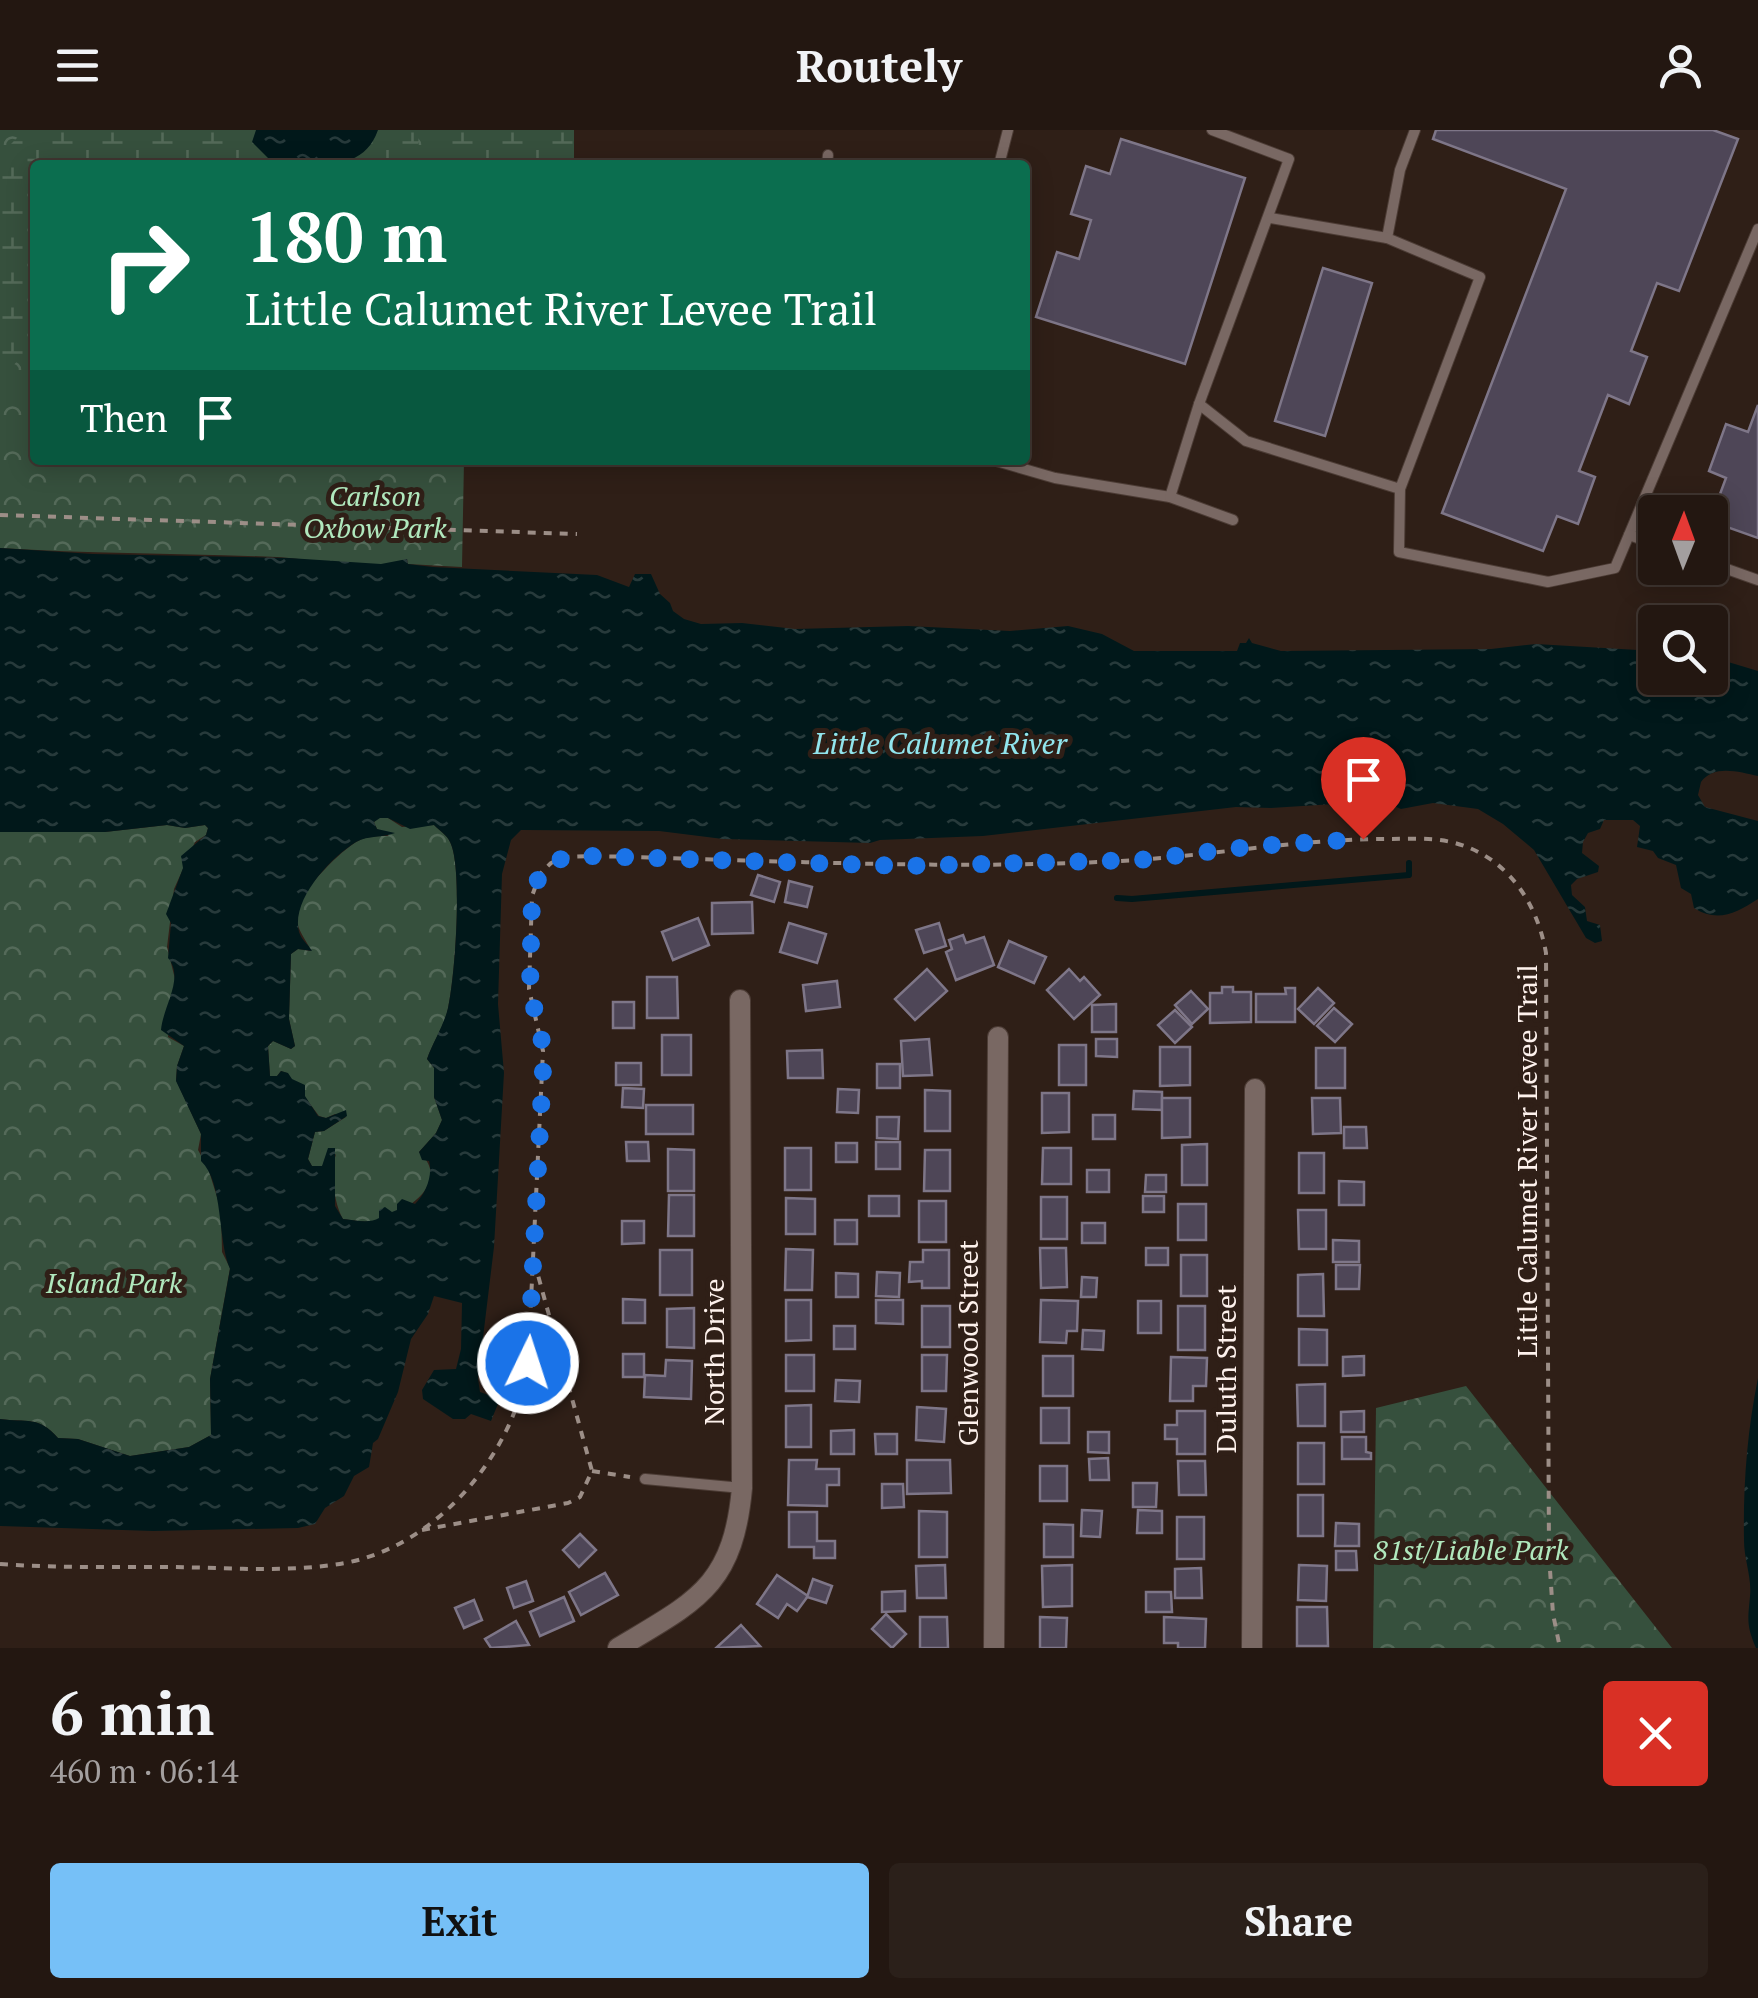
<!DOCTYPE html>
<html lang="en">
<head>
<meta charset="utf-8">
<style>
	:root { --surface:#231711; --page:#2b201a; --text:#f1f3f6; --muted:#a39f9f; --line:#403631; --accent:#76c0f7 }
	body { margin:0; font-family:"PT Serif",serif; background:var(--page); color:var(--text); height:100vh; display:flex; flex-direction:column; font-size:38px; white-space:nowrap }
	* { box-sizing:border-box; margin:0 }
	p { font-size:32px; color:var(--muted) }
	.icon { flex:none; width:55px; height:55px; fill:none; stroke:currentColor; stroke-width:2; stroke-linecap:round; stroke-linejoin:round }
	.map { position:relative; height:1518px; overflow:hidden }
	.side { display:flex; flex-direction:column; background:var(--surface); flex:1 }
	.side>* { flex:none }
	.guide { position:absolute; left:30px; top:30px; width:1000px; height:305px; border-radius:10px; box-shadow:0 5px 25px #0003,0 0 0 2px var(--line); background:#0b6e4f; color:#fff; overflow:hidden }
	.needle { width:65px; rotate:1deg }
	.tools { position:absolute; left:1638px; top:365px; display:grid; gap:20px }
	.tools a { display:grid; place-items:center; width:90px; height:90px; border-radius:10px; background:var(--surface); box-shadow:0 5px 25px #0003,0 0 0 2px var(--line); font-size:50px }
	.pin { position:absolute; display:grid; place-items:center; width:85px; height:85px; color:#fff; margin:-102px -42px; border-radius:50% 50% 50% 0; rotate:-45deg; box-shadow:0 0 10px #0007 }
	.pin .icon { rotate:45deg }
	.me { position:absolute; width:110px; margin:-55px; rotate:4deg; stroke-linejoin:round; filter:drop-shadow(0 0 8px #0008) }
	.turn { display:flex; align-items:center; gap:35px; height:210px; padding:0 50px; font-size:45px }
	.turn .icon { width:130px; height:130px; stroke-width:2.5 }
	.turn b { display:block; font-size:70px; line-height:85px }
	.then { display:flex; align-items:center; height:95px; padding:0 50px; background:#0003; gap:20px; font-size:38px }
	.round { display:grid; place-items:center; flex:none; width:105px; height:105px; border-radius:10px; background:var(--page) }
	.headline { display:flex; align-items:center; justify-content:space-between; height:170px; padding:0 50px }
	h1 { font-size:60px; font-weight:700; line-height:75px }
	.button { display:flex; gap:20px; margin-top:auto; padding:20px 50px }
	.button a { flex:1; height:115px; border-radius:10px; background:var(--accent); color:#111; font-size:40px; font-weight:700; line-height:115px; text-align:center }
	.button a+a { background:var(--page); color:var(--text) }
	header { display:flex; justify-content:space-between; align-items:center; height:130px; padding:0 50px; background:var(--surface); font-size:45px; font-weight:700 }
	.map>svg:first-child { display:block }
	.forest { fill:url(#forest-crowns) }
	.wetland { fill:url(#wetland-marsh) }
	.water { fill:url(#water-ripples); fill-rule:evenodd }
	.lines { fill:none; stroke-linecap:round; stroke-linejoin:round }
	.stream { stroke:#01181a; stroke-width:6 }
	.building { fill:#4e4657; stroke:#7e7688; stroke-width:2.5 }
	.service-casing { stroke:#4c3c35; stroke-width:12 }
	.minor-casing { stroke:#4c3c35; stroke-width:22 }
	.path { stroke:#9c8e87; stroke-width:4; stroke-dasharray:8 8; stroke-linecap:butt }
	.service { stroke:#796863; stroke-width:10 }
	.minor { stroke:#796863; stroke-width:20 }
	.route { stroke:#1a73e8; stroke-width:18; stroke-dasharray:0 32.4 }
	.labels { text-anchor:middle; stroke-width:10; stroke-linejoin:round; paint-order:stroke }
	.park-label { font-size:28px; font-style:italic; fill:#b0e8bd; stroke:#2f1f17 }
	.street-label { font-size:28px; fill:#fdf1ec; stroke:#2f1f17 }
	.water-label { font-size:30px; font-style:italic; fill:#91e5ed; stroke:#2f1f17 }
</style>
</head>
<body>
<header><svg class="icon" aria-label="menu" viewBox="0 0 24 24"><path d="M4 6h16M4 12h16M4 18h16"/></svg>Routely<svg class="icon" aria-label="person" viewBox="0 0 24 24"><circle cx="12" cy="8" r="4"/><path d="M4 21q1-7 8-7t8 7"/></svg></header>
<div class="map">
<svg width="1758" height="1518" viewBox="0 0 1758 1518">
	<defs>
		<pattern id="forest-crowns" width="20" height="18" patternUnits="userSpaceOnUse" patternTransform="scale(2.5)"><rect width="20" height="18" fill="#36503d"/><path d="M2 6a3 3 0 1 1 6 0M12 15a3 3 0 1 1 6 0" fill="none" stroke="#546a59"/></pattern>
		<pattern id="wetland-marsh" width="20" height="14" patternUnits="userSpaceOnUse" patternTransform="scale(2.5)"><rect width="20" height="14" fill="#36503d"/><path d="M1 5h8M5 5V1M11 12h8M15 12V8" fill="none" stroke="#546a59"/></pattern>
		<pattern id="water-ripples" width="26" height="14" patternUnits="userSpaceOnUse" patternTransform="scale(2.5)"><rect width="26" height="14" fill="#01181a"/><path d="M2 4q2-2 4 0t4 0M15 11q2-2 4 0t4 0" fill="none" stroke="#273a3b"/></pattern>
	</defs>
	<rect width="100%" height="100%" fill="#2f1f17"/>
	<!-- forest -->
	<g class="forest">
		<path d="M0,0H472L471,35H35V330H464L462,437L408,434L407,429C377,443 312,429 277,427C185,423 93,424 0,418Z"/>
		<path d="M380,687L388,688L402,697L434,695C440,701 447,705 450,712C463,737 455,848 448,878C445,895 433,912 427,929L434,938V967L442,990L436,1003L419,1022C453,1053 405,1083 375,1091C366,1093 352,1090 343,1089C334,1074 330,1042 336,1024L322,1036H312L308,1029L315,1002L324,1001L346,987L335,984L326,988L319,986L287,943L281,941L277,946H270L268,916L273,911L291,919L295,916L289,889L291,824L298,819L311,821C305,806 293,798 298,777C303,759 341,720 358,711C368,706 378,706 389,706L377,699L374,692Z"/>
		<path d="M167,695L185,698L205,695L208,698L206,705L195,712L174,759L167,817L175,849L168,907L184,916L177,936L176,950L201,1004L198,1020L208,1038L221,1080L222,1122L230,1138L210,1249L211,1305L189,1317L130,1326L78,1309L58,1308C38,1285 27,1293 0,1289V702H105Z"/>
		<path d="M1466,1256L1672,1518H1373L1376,1278Z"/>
	</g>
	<!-- wetland -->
	<g class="wetland">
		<path d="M25,0H256L253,12L275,35H35V224L24,225L0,248V25Z"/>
		<path d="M378,0H419L417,35H337L360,27Z"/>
		<path d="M445,0H574V35H442Z"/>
	</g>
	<!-- water -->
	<g class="water">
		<path d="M256,0H378C363,44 313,35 275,35L252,12Z"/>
		<path d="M0,418L93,424L289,428L381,434L407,429L408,434L433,437L597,445L629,457L635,444H651L660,464L670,473L673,481L684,489L701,494L742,493L795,499L908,496L1010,501L1068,496L1102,504L1134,521H1237L1240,513H1246L1249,508L1252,513L1281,521L1491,519L1536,514L1655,521V548H1710V527L1715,528L1758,541V646C1739,642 1714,634 1701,652L1698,665L1705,677L1758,691V769C1736,783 1718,793 1694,778L1691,764L1681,758L1676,735L1658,728L1653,721L1637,717L1640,696L1633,690H1604L1600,699L1588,703L1583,712L1582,723L1599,736L1598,742L1577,749L1571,755L1572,765L1585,777L1587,791L1600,795L1602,811L1595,813L1586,808L1534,720L1503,694L1478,679L1433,673L1401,679L1382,671L1271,678L1236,677L983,706L880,710L870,713L723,709L659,701L521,700L511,710L502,744L498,874L504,943L494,1117L478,1249L480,1262L500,1269L491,1291L471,1284L465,1289H453L423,1269L422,1260L434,1240L456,1239L461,1219L462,1173L434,1166L428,1184L411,1209L398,1262L378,1309L373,1313L369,1337L354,1346L344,1366L325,1378L315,1394L298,1398L153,1401L0,1396V1289C27,1293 38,1285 58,1308L78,1309L130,1326L189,1317L211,1305L210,1249L230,1139C217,1109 224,1053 201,1031V1004L176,951L177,936L184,916L161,900C163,876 185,848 168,828L171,793L166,784L183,738L181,726L206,705L208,698L205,695L185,698L167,695L105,702H0ZM380,688H388L410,699L434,695C440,701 447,705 450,712C463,737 455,848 448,878C444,895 433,912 427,929L434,938V967L442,990L436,1003L419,1022L422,1030L429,1031C433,1045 426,1064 415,1074L402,1069L397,1074V1080L392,1082L385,1077L379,1080V1088C370,1094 353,1090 343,1089L335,1076V1018H328L322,1036H312L308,1029L315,1002L324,1001L347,986L346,980L326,988L318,986L305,966V955L292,949L288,943L281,941L277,946H270L268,916L273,911L291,919L295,916L289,889L291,824L298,819L312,821C308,814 302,811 299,802C291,770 330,728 356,712C369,705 382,708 395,703L377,699L374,692Z"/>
		<path d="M1758,1248V1518H1756C1746,1495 1748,1489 1750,1466C1752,1448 1744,1429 1744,1411C1743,1356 1747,1302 1758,1248Z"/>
	</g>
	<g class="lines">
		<!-- stream -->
		<path class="stream" d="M1117,768L1132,769L1409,745V733"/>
	</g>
	<!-- building -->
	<g class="building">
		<path d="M1436,0H1713L1738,9L1679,161L1657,153L1631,221L1647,227L1629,274L1608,265L1579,341L1595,347L1578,394L1557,386L1543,421L1442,383L1566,59L1433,9Z"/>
		<path d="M1121,9L1245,48L1185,234L1036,187L1057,122L1079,129L1091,90L1071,84L1086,36L1110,44Z"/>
		<path d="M1323,138L1372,153L1325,306L1275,291Z"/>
		<path d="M1758,275V408L1710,391L1726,348L1709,341L1726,294L1748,302Z"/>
		<path d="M758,745L780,752L774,772L751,765Z"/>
		<path d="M789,751L812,757L807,777L785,772Z"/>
		<path d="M752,772L753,803L712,804V773Z"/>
		<path d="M698,788L709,815L673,830L662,802Z"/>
		<path d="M789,793L826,804L817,833L780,822Z"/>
		<path d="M939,793L946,816L924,823L916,800Z"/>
		<path d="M963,805L966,813L984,807L994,835L956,850L946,822L952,819L949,810Z"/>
		<path d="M1009,811L1046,827L1034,853L998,837Z"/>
		<path d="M927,839L947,861L915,890L895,869Z"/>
		<path d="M1069,839L1080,851L1084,847L1100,865L1074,889L1047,860Z"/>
		<path d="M647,847H677L678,888H647Z"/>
		<path d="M837,851L840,877L806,881L803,855Z"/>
		<path d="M1222,857H1233V862H1251V892L1210,893V863H1222Z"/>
		<path d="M1285,858H1295V892H1256V864H1286Z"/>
		<path d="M1318,858L1334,873L1314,894L1298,879Z"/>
		<path d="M1191,861L1208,879L1192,894L1175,875Z"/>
		<rect x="613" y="872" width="21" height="26"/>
		<path d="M1116,874V902H1092V875Z"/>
		<path d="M1334,878L1352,894L1335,912L1317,896Z"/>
		<path d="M1175,880L1192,897L1175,913L1158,895Z"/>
		<rect x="662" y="905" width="29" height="40"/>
		<path d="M929,909L932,945L903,946L901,911Z"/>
		<path d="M1096,909H1117V927L1096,926Z"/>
		<rect x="1059" y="915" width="27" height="40"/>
		<path d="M1160,917H1190V955L1160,956Z"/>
		<rect x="1316" y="918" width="29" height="40"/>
		<path d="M822,920L823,948H788L787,921Z"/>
		<rect x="616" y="933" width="25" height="22"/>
		<rect x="877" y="934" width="23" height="24"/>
		<path d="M623,958L644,959L643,978L622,977Z"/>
		<path d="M838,959L859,960L858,983L837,982Z"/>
		<path d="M925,960L950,961V1001H925Z"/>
		<path d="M1134,961L1162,962V980L1133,979Z"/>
		<path d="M1042,963H1069V1002L1042,1003Z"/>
		<path d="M1162,968H1190V1007L1162,1008Z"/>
		<path d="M1312,968H1340L1341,1003L1313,1004Z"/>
		<rect x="646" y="975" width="47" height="29"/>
		<rect x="1093" y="985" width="22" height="24"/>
		<path d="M877,987H899L898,1009L877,1008Z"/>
		<path d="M1344,997H1366L1367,1018H1344Z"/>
		<path d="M626,1012H648L649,1031H627Z"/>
		<rect x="876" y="1012" width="24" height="27"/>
		<rect x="836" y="1013" width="21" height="19"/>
		<path d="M1207,1014V1055H1182V1015Z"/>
		<rect x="785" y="1018" width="26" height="42"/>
		<path d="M1043,1018H1071V1054H1042Z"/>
		<path d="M668,1019L694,1020V1061H668Z"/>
		<path d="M925,1020H950V1061H924Z"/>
		<rect x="1299" y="1023" width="25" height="40"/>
		<rect x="1087" y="1040" width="22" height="22"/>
		<path d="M1146,1045H1166V1062H1145Z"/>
		<path d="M1339,1051L1364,1052V1075H1339Z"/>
		<path d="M669,1065H694V1106H668Z"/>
		<rect x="869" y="1066" width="30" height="20"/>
		<rect x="1143" y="1066" width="21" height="16"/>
		<rect x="1041" y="1067" width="26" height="42"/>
		<path d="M786,1068L815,1069V1104H786Z"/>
		<rect x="919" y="1071" width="27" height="41"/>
		<rect x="1178" y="1074" width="28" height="36"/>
		<path d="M1298,1080H1326V1119H1299Z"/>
		<rect x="835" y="1090" width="22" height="24"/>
		<path d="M622,1091H644V1113L622,1114Z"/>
		<rect x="1082" y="1093" width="23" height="20"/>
		<path d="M1333,1110L1359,1111V1132H1333Z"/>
		<path d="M1040,1118H1066L1067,1157L1041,1158Z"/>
		<rect x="1146" y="1118" width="22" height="17"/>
		<path d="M786,1119L813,1120L812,1160H785Z"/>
		<rect x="660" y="1120" width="32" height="45"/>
		<path d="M923,1120H949V1158H922V1151L909,1152L910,1132H923Z"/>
		<rect x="1181" y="1125" width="26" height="41"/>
		<path d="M1336,1135H1360L1359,1159H1336Z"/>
		<path d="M877,1142L900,1143L899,1167L876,1166Z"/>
		<path d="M836,1143L858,1144V1167H836Z"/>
		<path d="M1323,1144L1324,1186H1298V1145Z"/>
		<path d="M1082,1147L1097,1148L1096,1167H1081Z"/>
		<path d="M623,1169L645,1170V1193H623Z"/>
		<path d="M786,1170H811V1210L786,1211Z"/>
		<path d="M876,1170H903V1194L876,1193Z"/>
		<path d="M1041,1170L1078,1171L1077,1201H1067L1066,1213L1040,1212Z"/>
		<rect x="1138" y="1171" width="23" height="32"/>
		<rect x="922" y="1176" width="28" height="41"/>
		<rect x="1178" y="1176" width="27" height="44"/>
		<path d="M694,1178V1218L667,1217V1179Z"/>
		<rect x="834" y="1196" width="21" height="23"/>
		<path d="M1299,1199L1327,1200V1235H1299Z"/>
		<path d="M1083,1200L1104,1201L1103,1220L1082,1219Z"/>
		<rect x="623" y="1224" width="21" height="23"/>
		<rect x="786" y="1225" width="28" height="36"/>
		<path d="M922,1225H947L946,1261H922Z"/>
		<rect x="1043" y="1226" width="30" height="40"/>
		<path d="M1364,1226V1245L1343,1246V1227Z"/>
		<path d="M1171,1227L1207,1228L1206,1256H1193V1271H1170Z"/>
		<path d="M666,1230L692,1231L691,1269L644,1267L645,1245L665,1246Z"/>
		<path d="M836,1250L860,1251L859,1272L835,1271Z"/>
		<path d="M1325,1254V1296H1298L1297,1255Z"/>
		<path d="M811,1275V1317H786V1276Z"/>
		<path d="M917,1277L946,1279L944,1312L916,1310Z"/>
		<rect x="1041" y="1278" width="28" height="35"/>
		<path d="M1177,1281H1205V1324H1177V1309H1165V1295H1177Z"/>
		<path d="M1364,1281V1302H1341V1282Z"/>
		<path d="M854,1300V1324H831V1301Z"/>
		<path d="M1088,1302H1109V1323L1088,1322Z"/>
		<path d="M875,1304H897V1324H876Z"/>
		<path d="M1342,1307H1366V1322L1371,1323V1329H1342Z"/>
		<rect x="1298" y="1313" width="26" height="41"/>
		<path d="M1108,1328L1109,1350H1090L1089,1329Z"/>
		<path d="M789,1330H817L816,1339H839V1355H827V1376L788,1375Z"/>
		<path d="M907,1330H950L951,1363L907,1364Z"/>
		<path d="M1178,1331H1205L1206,1365H1179Z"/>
		<rect x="1040" y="1336" width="27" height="35"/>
		<path d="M1133,1353H1157L1156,1377H1133Z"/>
		<path d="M882,1354H903L904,1377L882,1378Z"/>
		<rect x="1298" y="1365" width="25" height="41"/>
		<path d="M1082,1380L1102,1381L1100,1407L1081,1406Z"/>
		<path d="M1138,1380L1162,1381V1403H1137Z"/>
		<path d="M919,1381L947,1382V1427H919Z"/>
		<path d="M789,1382H817V1411H835V1428H814V1417H789Z"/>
		<rect x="1177" y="1387" width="27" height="42"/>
		<path d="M1336,1393L1359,1394V1416H1335Z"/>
		<path d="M1044,1394L1073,1395V1427H1044Z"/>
		<path d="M580,1404L596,1420L579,1437L563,1420Z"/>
		<path d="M1336,1421H1356L1357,1440H1336Z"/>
		<path d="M945,1435L946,1468H917L916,1436Z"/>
		<path d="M1072,1435V1476L1043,1477L1042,1436Z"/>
		<path d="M1299,1435L1327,1436L1326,1471L1298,1470Z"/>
		<path d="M1201,1438L1202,1468H1175V1439Z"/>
		<path d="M605,1443L618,1465L581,1485L569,1462Z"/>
		<path d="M777,1445L808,1466L797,1481L787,1474L778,1488L757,1474Z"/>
		<path d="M813,1449L832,1456L826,1473L807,1467Z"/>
		<path d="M526,1451L533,1471L514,1478L507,1458Z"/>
		<path d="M905,1461V1481L882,1482V1462Z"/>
		<path d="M1146,1462H1171L1172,1482H1146Z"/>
		<path d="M564,1467L574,1491L540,1506L530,1482Z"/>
		<path d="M474,1470L482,1490L464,1498L455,1478Z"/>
		<path d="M1297,1477H1327L1328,1516H1297Z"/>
		<path d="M886,1484L906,1504L892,1518L872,1499Z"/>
		<path d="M920,1487H947L948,1518H920Z"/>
		<path d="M1040,1487L1067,1488L1066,1518H1040Z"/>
		<path d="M1164,1487L1206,1489L1205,1518H1178V1513H1164Z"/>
		<path d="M516,1491L529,1515L491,1518L485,1509Z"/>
		<path d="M741,1495L760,1516L717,1518H716Z"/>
	</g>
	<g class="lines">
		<!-- service casing -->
		<g class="service-casing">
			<g id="service">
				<path d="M1212,0L1289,29L1199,274L1246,311L1400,359L1480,147L1387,108L1400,40L1415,0"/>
				<path d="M827,35L828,25"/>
				<path d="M999,35L1008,0"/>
				<path d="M1270,88L1387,108"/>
				<path d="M993,330L1055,348L1170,367L1233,390"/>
				<path d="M1400,359L1399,422L1548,452L1615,438L1758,99"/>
				<path d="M1170,367L1199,274"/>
				<path d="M1629,405L1655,414"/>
				<path d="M1710,433L1758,450"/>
				<path d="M645,1349L742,1358"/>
			</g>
		</g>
		<!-- minor casing -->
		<g class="minor-casing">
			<g id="minor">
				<path d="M618,1518C696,1471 733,1457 742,1358L740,870"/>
				<path d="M994,1518L998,907"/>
				<path d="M1252,1518L1255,959"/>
			</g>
		</g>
		<!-- path -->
		<g class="path">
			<path d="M0,385L577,404"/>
			<path d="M592,1341L630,1347"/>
			<path d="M422,1400L568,1373L580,1367L592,1341L536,1138"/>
			<path d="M0,1434C58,1438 117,1437 175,1437C233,1438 293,1443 350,1432C441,1412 514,1322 528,1233L543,921L529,859L532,766L540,744L551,733L566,727L591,726C773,730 955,741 1137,730C1220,724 1303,709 1387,709C1409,709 1433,707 1455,713C1507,727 1537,772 1546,823L1549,1425L1553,1484L1560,1518"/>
		</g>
		<!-- service -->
		<use href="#service" class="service"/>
		<!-- minor -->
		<use href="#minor" class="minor"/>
	</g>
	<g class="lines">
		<!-- route -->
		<path class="route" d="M528,1233L544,920L530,860L532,766L540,744L551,733L566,727L591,726L904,736L1140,730L1256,716L1363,709"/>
	</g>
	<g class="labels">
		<!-- park labels -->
		<g class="park-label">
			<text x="375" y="376">Carlson<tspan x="375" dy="32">Oxbow Park</tspan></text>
			<text x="114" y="1163">Island Park</text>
			<text x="1471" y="1430">81st/Liable Park</text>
		</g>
		<!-- street labels -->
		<g class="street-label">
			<text transform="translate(1527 1031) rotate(-90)" y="10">Little Calumet River Levee Trail</text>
			<text transform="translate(968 1213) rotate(-90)" y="10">Glenwood Street</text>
			<text transform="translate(714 1222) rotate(-90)" y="10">North Drive</text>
			<text transform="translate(1226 1239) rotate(-90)" y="10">Duluth Street</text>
		</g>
		<!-- water labels -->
		<g class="water-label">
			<text x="940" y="624">Little Calumet River</text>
		</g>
	</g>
</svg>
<div class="tools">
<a><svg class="needle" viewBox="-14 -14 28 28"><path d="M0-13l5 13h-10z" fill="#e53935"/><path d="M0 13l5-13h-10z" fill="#a39f9f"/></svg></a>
<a><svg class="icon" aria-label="search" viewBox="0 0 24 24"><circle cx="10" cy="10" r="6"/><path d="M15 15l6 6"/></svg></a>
</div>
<div class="pin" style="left:1363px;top:709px;background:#d93025"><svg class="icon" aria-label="arrive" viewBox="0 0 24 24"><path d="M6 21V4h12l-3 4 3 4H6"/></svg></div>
<svg class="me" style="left:528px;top:1233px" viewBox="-20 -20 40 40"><circle r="17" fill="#1a73e8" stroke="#fff" stroke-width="3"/><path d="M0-11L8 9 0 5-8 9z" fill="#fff"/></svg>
<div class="guide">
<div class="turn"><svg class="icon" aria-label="right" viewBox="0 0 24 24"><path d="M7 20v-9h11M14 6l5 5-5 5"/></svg><div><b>180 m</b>Little Calumet River Levee Trail</div></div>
<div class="then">Then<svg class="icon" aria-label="arrive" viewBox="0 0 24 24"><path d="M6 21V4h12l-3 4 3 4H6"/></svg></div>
</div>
</div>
<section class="side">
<div class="headline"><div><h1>6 min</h1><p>460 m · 06:14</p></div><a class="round" style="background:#d93025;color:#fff"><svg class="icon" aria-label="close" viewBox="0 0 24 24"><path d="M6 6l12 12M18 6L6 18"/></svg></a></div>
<div class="button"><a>Exit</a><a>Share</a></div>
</section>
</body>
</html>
